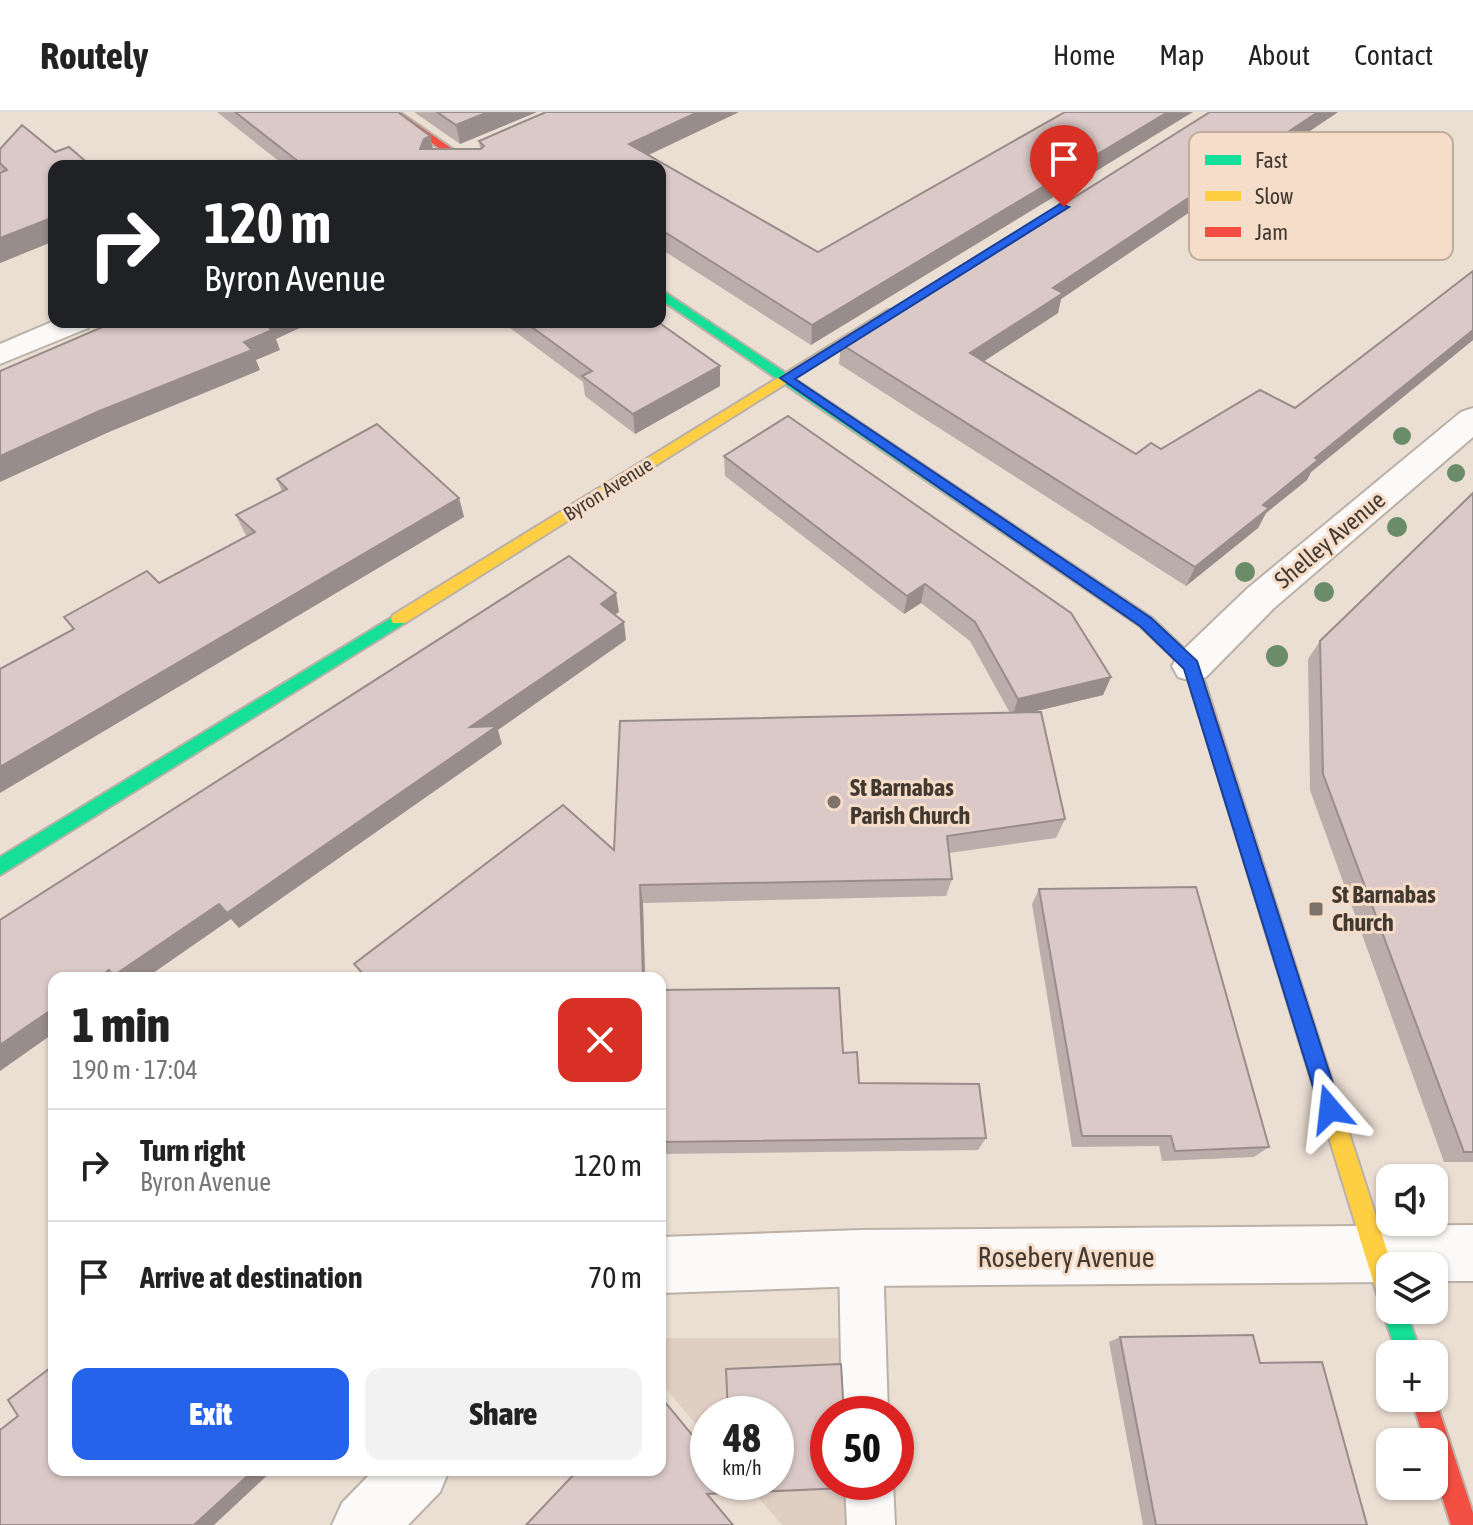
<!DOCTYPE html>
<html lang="en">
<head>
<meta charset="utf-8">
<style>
	:root { --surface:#fff; --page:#f2f2f2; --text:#222; --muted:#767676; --line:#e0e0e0; --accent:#2563eb }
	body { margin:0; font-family:"Asap Condensed",sans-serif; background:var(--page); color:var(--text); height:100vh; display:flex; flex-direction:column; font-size:30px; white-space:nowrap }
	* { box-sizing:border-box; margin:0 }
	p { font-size:26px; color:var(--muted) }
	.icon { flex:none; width:44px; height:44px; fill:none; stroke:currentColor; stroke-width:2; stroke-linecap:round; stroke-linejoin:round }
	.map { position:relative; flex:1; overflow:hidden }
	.side { position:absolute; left:48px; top:860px; width:618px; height:504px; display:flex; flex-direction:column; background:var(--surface); border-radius:16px; box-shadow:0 2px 6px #0004 }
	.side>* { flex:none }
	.banner { position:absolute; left:48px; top:48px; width:618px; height:168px; border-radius:16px; box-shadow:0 2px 6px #0004; background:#202124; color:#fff; overflow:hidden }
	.fabs { position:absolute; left:1376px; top:1052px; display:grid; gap:16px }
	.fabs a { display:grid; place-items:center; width:72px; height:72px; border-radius:16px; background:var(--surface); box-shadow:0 2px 6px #0004; font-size:40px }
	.speed { position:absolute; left:690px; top:1284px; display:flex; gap:16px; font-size:40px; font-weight:700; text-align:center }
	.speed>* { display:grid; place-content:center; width:104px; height:104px; border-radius:50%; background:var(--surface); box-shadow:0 2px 6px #0004; line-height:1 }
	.speed small { font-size:20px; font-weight:400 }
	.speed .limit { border:12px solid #d22; background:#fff; color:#111 }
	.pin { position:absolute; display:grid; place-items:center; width:68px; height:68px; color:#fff; margin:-82px -34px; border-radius:50% 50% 50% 0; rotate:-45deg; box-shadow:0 0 8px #0007 }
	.pin .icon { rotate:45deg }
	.me { position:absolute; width:88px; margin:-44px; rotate:343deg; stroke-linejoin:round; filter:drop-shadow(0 0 6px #0008) }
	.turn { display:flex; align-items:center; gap:28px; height:168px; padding:0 24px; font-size:36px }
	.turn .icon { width:104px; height:104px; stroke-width:2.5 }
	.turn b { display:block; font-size:56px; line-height:68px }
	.round { display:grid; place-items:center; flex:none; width:84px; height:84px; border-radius:16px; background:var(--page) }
	.overview { display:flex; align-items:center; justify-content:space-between; height:136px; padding:0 24px }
	h1 { font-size:48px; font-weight:800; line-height:60px }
	.button { display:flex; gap:16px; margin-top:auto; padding:16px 24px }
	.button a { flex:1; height:92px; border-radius:16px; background:var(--accent); color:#fff; font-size:32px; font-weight:800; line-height:92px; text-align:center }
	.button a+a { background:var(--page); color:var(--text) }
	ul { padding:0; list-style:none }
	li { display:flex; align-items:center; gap:24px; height:112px; padding:0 24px; border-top:2px solid var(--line) }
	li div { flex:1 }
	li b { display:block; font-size:30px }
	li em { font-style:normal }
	header { display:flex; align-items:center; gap:48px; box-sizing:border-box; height:112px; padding:0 40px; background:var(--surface); border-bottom:2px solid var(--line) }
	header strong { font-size:38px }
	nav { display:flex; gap:44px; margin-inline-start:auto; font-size:28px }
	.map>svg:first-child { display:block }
	.commercial { fill:#dfcec2 }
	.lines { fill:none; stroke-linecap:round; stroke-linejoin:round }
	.lane-casing { stroke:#bbb1a8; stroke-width:4 }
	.street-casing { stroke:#bbb1a8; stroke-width:4 }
	.fast-casing { stroke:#bbb1a8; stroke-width:4 }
	.slow-casing { stroke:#bbb1a8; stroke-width:4 }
	.jam-casing { stroke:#bbb1a8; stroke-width:4 }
	.lane { fill:#fcfaf8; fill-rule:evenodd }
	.street { fill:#fcfaf8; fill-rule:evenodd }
	.fast { fill:#16e098; fill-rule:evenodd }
	.slow { fill:#ffcf43; fill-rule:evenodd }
	.jam { fill:#f24e42; fill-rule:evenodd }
	.tree { fill:#6a8c69 }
	.wall { fill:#bbadaa }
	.shaded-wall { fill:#998d8b }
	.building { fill:#dac9c6; stroke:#998d8b; stroke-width:2 }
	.route { fill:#2563eb; stroke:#184099; stroke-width:2 }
	.poi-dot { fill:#7d736a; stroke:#f5ddc9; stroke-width:3 }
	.labels { text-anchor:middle; stroke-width:6; stroke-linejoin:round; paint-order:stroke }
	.far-street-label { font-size:20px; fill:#423931; stroke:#f5ddc9 }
	.street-label { font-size:24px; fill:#423931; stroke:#f5ddc9 }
	.poi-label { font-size:24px; font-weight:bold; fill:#423931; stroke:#f5ddc9; text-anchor:start }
	.near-street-label { font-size:28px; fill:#423931; stroke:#f5ddc9 }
	.key { fill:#f5ddc9; stroke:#bfac9b; stroke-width:2 }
	.key-label { font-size:22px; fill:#423931 }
</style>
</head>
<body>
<header>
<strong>Routely</strong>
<nav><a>Home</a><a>Map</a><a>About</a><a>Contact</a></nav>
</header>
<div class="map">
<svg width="1473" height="1413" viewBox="0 0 1473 1413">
	<rect width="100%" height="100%" fill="#ebded3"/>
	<!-- commercial -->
	<path class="commercial" d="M667,1226H862L828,1302V1370H892L895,1413H782L745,1370H776V1302H708V1326L660,1270V1233Z"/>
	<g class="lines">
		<!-- lane casing -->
		<g class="lane-casing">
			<g id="lane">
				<path d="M861,1124L876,1131L883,1146L888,1302H842L839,1146L846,1131Z"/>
				<path d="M845,1370H893L895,1413H847Z"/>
			</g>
		</g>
		<!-- street casing -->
		<g class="street-casing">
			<g id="street">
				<path d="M54,209L92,210L88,216L0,252V232Z"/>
				<path d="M1473,296V325L1274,496L1206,565L1192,569L1178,565L1172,554L1178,543L1248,476L1461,300Z"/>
				<path d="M1473,1113V1169H1434V1154H1390V1170L861,1174L660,1181V1125L861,1118Z"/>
				<path d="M374,1358H449L440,1380L408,1413H332L342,1391Z"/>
			</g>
		</g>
		<!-- fast casing -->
		<g class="fast-casing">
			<g id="fast">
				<path d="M660,177L1152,506L1198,550L1208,580L1206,585H1194L1185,557L1140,514L660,187Z"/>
				<path d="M399,501L405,503L407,507L405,511L0,763V745Z"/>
				<path d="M1390,1188V1198H1406L1421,1242H1397L1382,1198L1386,1190Z"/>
			</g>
		</g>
		<!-- slow casing -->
		<g class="slow-casing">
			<g id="slow">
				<path d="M888,198L898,201L405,511H393L391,507L393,503Z"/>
				<path d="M1309,918L1316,921L1319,928L1392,1154L1390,1197L1382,1193L1378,1185L1299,928L1302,921Z"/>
			</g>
		</g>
		<!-- jam casing -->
		<g class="jam-casing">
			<g id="jam">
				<path d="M387,0H399L477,54H465Z"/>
				<path d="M1200,574L1208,580L1319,928L1316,935L1309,938L1302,935L1299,928L1192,580Z"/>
				<path d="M1434,1283L1473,1401V1413H1451L1434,1359V1330H1425L1411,1286H1434Z"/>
			</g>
		</g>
		<!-- lane -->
		<use href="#lane" class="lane"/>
		<!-- street -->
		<use href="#street" class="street"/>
		<!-- fast -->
		<use href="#fast" class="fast"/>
		<!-- slow -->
		<use href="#slow" class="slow"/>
		<!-- jam -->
		<use href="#jam" class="jam"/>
	</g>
	<!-- trees -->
	<g class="tree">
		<circle cx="1402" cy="324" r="9"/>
		<circle cx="1456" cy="361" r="9"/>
		<circle cx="1397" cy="415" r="10"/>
		<circle cx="1245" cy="460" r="10"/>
		<circle cx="1324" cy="480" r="10"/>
		<circle cx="1277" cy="544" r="11"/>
	</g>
	<!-- wall -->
	<g class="wall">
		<path d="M217,0H398L430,24L433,37H480L479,29L739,0L649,43L818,140L811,233L661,137L660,139V54H285Z"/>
		<path d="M414,0H537L460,32Z"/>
		<path d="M1210,0H1338L1061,187L1058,201L984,249L1136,342L1161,337L1295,296L1473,159V228L1311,360L1307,368L1266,401L1258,416L1186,474L839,252L841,232Z"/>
		<path d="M0,37L54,54V129L0,151V61L1,60L0,58Z"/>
		<path d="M502,210H658L720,254V274L635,322L585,284L583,270Z"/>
		<path d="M724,344L1111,565L1103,583L1031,600L1065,707L1056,726L949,741L952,767L946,784L643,791L645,866H364L354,852L614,738L1010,601L970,529L921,491L904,502L725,364Z"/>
		<path d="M277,367L459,386L464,405L74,517L64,505L159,471L247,424L245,422L236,403L282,380Z"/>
		<path d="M1473,381V1050H1444L1310,678L1308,547L1320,529Z"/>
		<path d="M1039,777L1269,1035L1254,1045L1162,1049L1159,1034L1072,1035L1032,792Z"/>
		<path d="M660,878L843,941L859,971L986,1026L978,1038L660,1042Z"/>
		<path d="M1120,1225L1367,1413H1143L1109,1230Z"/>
	</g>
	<!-- shaded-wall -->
	<g class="shaded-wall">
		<path d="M488,0H537L460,32L456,13Z"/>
		<path d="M698,0H739L631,51L629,32Z"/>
		<path d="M1168,0H1193L811,233L812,213Z"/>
		<path d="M1318,0H1338L1061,187L1058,201L966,261L970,241L1053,176Z"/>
		<path d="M430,24L434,43L420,37L424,27Z"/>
		<path d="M54,105V129L0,151V126Z"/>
		<path d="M262,210H313L276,227L280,238L256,248L260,258L109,320L0,370V344L244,230Z"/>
		<path d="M1473,218V228L1311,360L1307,368L1266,401L1258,416L1186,474L1195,455L1315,346Z"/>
		<path d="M720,254V274L635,322L633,302Z"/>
		<path d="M459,386L464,405L0,681V655Z"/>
		<path d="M925,472L921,491L904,502L907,484Z"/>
		<path d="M616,481L619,500L604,510L601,492Z"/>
		<path d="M624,510L626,528L498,618L502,632L239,816L231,807L146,866H98L470,615Z"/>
		<path d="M1111,565L1103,583L1012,605L1018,587Z"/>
		<path d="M640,773L643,791L645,866H643Z"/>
		<path d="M54,896V921L0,959V933Z"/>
		<path d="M254,1358H273L214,1413H194Z"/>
	</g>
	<!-- building -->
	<g class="building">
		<path d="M235,0H398L430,24L424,27L420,37H481L484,34L479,29L546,0H698L629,32L818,140L1065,0H1168L812,213L660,117V54H304Z"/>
		<path d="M437,0H488L456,13Z"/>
		<path d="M1210,0H1318L1053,176L1063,181L970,241L1136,342L1151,331L1161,337L1260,278L1295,296L1473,159V218L1315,346L1318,348L1263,393L1269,396L1195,455L841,232Z"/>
		<path d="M22,13L55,40L69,35L91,54H54V105L0,126V61L7,58L0,51V37Z"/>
		<path d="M114,210H262L272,218L244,230L252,238L97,300L0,344V259Z"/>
		<path d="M525,210H658L720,254L633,302L582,264L592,259Z"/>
		<path d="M788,304L1071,501L1111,565L1018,587L975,510L925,472L907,484L724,344Z"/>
		<path d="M377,312L459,386L0,655V557L74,517L64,505L147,459L159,471L255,420L236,403L287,377L277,367Z"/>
		<path d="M1473,381V1040H1464L1323,662L1320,529Z"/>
		<path d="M569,444L616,481L601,492L624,510L470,615L497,614L227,801L219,792L113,864L109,858L98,866H54V896L0,933V808Z"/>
		<path d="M1041,600L1065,707L947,724L952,767L640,773L643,866H367L354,852L563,693L614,738L620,609Z"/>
		<path d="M1196,775L1269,1035L1175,1039L1171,1024H1082L1039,777Z"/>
		<path d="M839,876L843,941L857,940L859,971L979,972L986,1026L660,1030V878Z"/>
		<path d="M1253,1223L1260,1251L1322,1250L1367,1413H1156L1120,1225Z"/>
		<path d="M841,1252L844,1302H828V1370H848L846,1376L707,1382L733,1413H526L578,1358H660V1284L708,1342V1370H776V1302H728L726,1257Z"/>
		<path d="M54,1253V1358H254L194,1413H0V1318L18,1304L8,1288Z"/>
	</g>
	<!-- route -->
	<path class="route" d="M1060,92L1069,95L795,267L1151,506L1197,549L1341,997L1338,1004L1330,1007L1323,1004L1320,997L1184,557L1140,514L780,266Z"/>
	<!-- markers -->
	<g class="poi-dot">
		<circle cx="834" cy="690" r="8"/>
		<rect x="1308" y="789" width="16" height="16" rx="4"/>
	</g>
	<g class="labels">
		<!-- far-street labels -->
		<g class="far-street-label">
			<text transform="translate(608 377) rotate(-32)" y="7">Byron Avenue</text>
		</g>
		<!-- street labels -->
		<g class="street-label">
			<text transform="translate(1330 428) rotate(-40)" y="8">Shelley Avenue</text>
		</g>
		<!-- poi labels -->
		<g class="poi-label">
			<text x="850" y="684">St Barnabas<tspan x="850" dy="28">Parish Church</tspan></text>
			<text x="1332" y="791">St Barnabas<tspan x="1332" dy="28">Church</tspan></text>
		</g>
		<!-- near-street labels -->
		<g class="near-street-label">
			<text x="1066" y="1155">Rosebery Avenue</text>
		</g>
	</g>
	<!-- legend -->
	<rect x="1189" y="20" width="264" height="128" rx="12" class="key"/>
	<rect x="1205" y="43" width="36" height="10" fill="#16e098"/>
	<rect x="1205" y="79" width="36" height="10" fill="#ffcf43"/>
	<rect x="1205" y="115" width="36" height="10" fill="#f24e42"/>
	<g class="key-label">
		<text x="1255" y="56">Fast</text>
		<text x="1255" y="92">Slow</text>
		<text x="1255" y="128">Jam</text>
	</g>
</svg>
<div class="fabs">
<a><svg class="icon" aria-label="sound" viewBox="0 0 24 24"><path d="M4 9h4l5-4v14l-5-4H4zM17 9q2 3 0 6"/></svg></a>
<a><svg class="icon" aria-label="layers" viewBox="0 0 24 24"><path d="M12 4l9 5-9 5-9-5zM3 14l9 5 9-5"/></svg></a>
<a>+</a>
<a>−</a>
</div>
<div class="speed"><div>48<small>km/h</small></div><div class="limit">50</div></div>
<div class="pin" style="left:1064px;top:95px;background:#d93025"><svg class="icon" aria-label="arrive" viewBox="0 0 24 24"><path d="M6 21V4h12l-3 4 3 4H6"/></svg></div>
<svg class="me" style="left:1330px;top:997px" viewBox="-20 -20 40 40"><path d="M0-17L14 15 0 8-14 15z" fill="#2563eb" stroke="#fff" stroke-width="4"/></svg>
<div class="banner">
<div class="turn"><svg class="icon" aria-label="right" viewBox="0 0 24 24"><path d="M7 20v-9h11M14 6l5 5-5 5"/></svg><div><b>120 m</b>Byron Avenue</div></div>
</div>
<section class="side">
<div class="overview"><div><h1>1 min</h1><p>190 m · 17:04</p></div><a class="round" style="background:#d93025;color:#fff"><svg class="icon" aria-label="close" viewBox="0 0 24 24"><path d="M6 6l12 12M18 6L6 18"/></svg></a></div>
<ul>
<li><svg class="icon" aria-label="right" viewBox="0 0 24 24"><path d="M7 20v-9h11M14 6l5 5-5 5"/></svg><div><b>Turn right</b><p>Byron Avenue</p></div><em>120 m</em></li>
<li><svg class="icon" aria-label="arrive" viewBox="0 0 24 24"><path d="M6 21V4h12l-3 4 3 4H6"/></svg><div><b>Arrive at destination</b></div><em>70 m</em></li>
</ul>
<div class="button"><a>Exit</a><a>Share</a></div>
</section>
</div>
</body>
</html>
